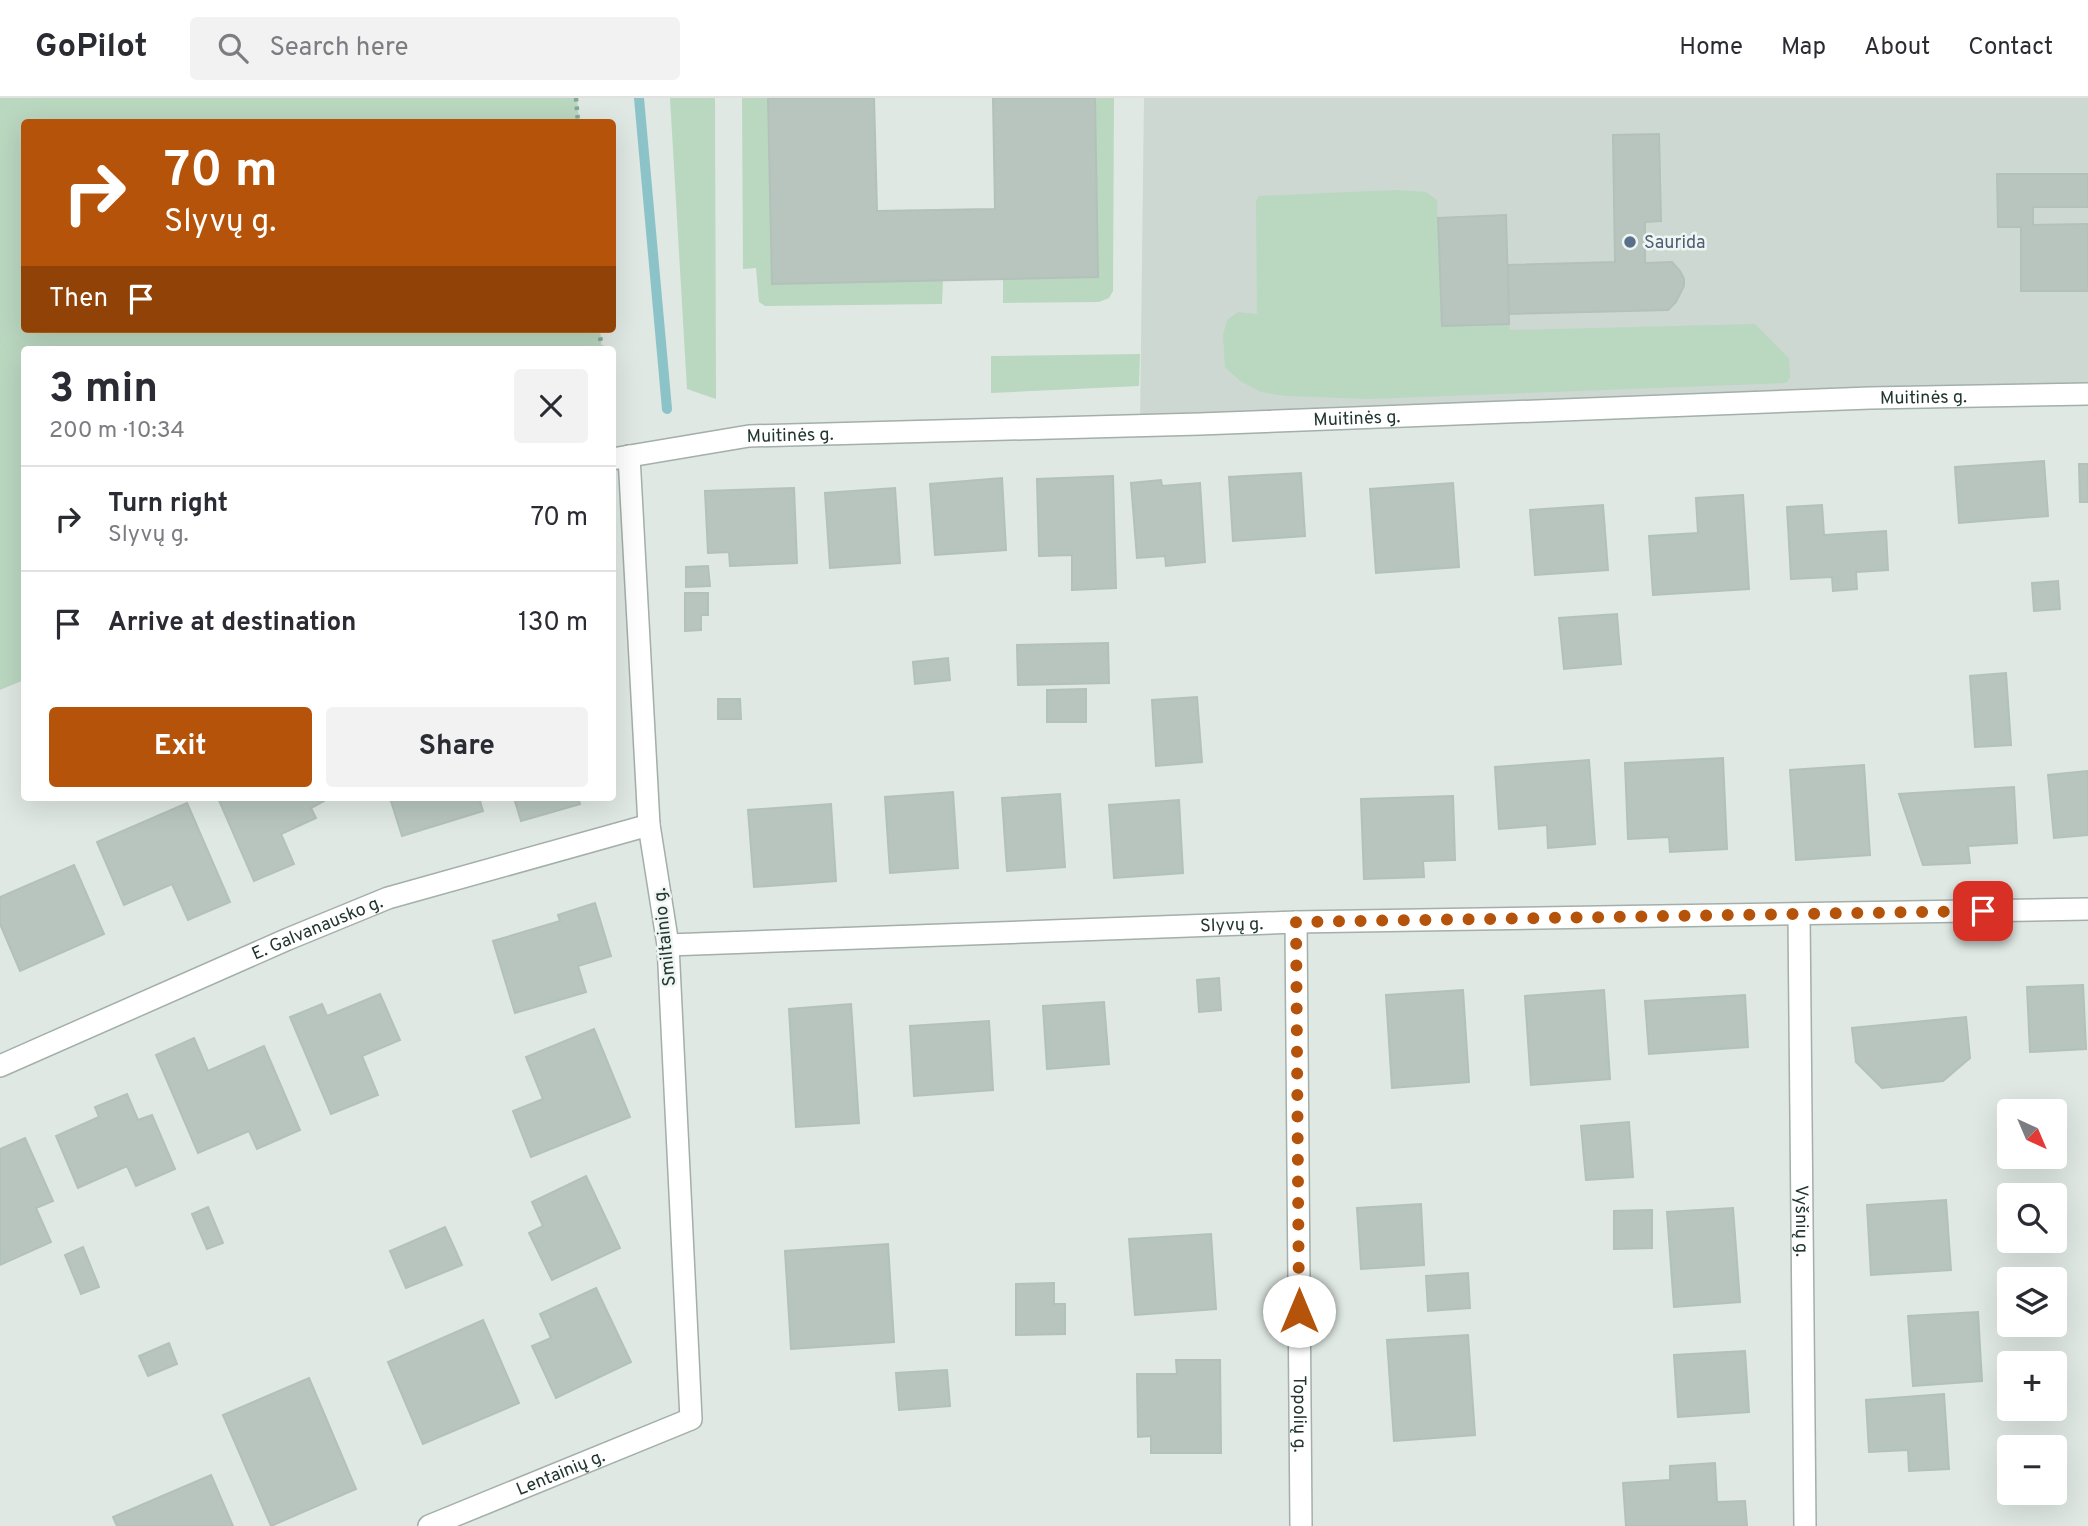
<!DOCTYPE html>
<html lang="en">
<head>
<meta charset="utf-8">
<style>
	:root { --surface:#fff; --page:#f2f2f3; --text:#2b2b33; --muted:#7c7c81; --line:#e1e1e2; --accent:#b45309 }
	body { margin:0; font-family:Overpass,sans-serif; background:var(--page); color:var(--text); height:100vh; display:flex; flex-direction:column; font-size:26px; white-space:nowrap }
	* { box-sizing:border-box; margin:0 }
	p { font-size:23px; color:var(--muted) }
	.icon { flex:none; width:38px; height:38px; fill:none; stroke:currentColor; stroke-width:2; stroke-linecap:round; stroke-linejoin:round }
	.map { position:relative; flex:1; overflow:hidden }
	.panel { position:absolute; left:21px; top:248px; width:595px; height:455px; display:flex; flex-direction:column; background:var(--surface); border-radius:7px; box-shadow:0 7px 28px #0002 }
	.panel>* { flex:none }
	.top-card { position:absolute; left:21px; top:21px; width:595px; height:214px; border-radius:7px; box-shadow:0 7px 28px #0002; background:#b45309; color:#fff; overflow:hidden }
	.needle { width:46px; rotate:136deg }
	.buttons { position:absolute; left:1997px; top:1001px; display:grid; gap:14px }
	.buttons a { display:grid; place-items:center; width:70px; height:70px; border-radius:7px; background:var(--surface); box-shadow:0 7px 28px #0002; font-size:35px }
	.pin { position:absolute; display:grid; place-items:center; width:60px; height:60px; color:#fff; margin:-30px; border-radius:14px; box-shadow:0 4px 10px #0006 }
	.me { position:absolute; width:77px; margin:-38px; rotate:0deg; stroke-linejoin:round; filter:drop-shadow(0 0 5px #0008) }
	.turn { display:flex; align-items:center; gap:24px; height:147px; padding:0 28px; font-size:32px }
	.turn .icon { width:91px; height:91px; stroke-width:2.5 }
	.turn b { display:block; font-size:49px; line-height:60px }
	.then { display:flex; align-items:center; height:66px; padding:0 28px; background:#0003; gap:14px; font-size:26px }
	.round { display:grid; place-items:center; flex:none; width:74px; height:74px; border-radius:7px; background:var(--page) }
	.overview { display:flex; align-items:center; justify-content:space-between; height:119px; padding:0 28px }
	h1 { font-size:42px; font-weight:700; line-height:52px }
	.button { display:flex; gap:14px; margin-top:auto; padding:14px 28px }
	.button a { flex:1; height:80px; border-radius:7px; background:var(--accent); color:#fff; font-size:28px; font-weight:700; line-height:80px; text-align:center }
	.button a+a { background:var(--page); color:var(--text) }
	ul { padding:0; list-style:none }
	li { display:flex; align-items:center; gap:21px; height:105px; padding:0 28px; border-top:2px solid var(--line) }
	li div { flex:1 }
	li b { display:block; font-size:26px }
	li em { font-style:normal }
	header { display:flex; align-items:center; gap:42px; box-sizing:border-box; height:98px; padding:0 35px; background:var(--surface); border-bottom:2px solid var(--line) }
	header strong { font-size:33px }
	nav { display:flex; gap:38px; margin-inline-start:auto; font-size:24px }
	.search { width:490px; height:63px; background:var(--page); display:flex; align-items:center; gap:18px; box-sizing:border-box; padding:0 24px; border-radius:7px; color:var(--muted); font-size:26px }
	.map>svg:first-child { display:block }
	.built { fill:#cdd8d2 }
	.green { fill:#bad7c0 }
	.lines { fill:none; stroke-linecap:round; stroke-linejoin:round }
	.stream { stroke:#8cc3c8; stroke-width:10 }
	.building { fill:#b8c5bf; stroke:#b2c1ba; stroke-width:2 }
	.minor-casing { stroke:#a3afa9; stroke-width:24 }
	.path { stroke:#83a89a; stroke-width:4.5; stroke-dasharray:3.5 5; stroke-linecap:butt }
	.minor { stroke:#fff; stroke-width:21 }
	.route { stroke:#b45309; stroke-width:12; stroke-dasharray:0 21.6 }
	.service-dot { fill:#5c6f8a; stroke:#eff5f2; stroke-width:2.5 }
	.labels { text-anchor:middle; stroke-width:5; stroke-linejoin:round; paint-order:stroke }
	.service-label { font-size:18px; fill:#4e5e75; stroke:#eff5f2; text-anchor:start }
	.street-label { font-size:18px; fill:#22362f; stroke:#eff5f2 }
</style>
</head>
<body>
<header>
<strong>GoPilot</strong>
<div class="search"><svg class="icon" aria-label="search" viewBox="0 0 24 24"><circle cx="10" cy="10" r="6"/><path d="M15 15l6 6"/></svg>Search here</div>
<nav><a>Home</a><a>Map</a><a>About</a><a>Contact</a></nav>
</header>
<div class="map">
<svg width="2088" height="1428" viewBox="0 0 2088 1428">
	<rect width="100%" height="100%" fill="#dfe8e3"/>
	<!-- built -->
	<path class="built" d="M1144,0H2088V296L1140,328Z"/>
	<!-- green -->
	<g class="green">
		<path d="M0,0H577L579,24H24V231H600L602,252H24V582L0,592Z"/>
		<path d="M670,0H715L716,301L687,291Z"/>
		<path d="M742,0H768L772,186L943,182L942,206L765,208L759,204L756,170L743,171Z"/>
		<path d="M1095,0H1114L1113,193L1109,200L1099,204L1003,205V181L1098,179Z"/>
		<path d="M1398,92L1426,94L1437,102L1442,228L1509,226L1510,232L1755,226L1789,260L1790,280L1786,285L1370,301L1286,298L1261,294L1240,283L1225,269L1223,237L1227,222L1238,214L1257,216L1256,103L1259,98Z"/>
		<path d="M1140,256L1139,288L991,295V258Z"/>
	</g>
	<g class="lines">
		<!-- stream -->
		<path class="stream" d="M639,0L667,311"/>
	</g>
	<!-- building -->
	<g class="building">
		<path d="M768,0H874L877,113L995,111L993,0H1095L1098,179L772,186Z"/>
		<path d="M1659,36L1661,123L1645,124V165L1672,164L1680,173L1684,181V188L1676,204L1668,212L1509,216L1508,167L1615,164L1613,37Z"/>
		<path d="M1997,76H2088V109H2033V127L2088,126V193H2021V129H1998Z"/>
		<path d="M1506,117L1509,226L1442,228L1438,120Z"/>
		<path d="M2044,363L2048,418L1959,425L1955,369Z"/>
		<path d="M2079,366H2088V404H2080Z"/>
		<path d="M1301,375L1305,438L1233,443L1229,379Z"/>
		<path d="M1113,378L1116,490L1072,492V457L1039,458L1037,381Z"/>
		<path d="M1002,380L1006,452L935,457L930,386Z"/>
		<path d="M1161,382L1162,388L1200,385L1205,464L1166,468L1165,458L1137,460L1131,385Z"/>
		<path d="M1453,385L1459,469L1376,475L1370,391Z"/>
		<path d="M794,390L797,465L730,468L729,454L708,455L705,393Z"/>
		<path d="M895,390L900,465L830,470L825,395Z"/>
		<path d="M1743,397L1749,491L1653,497L1649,438L1698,435L1696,400Z"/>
		<path d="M1603,407L1608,472L1535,477L1530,412Z"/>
		<path d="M1822,407L1824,437L1886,433L1888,472L1856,474L1857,491L1833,493L1832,479L1791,481L1787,409Z"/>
		<path d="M708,468L710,488L686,489V469Z"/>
		<path d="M2058,483L2060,511L2034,513L2032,485Z"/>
		<path d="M685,495H708V517H701V532L685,533Z"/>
		<path d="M1617,516L1621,566L1564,571L1559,520Z"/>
		<path d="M1108,545L1109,585L1018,587L1017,547Z"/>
		<path d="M948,560L950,582L915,586L913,564Z"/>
		<path d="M2006,575L2011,647L1975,649L1970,578Z"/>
		<path d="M1086,591V624H1047V592Z"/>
		<path d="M1197,599L1202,664L1156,668L1152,602Z"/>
		<path d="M718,601H740L741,621H718Z"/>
		<path d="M1723,660L1727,751L1670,754L1669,739L1628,741L1625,665Z"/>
		<path d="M1589,662L1595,746L1548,750L1547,727L1499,731L1495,669Z"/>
		<path d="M1864,667L1870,757L1796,762L1790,672Z"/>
		<path d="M2088,673V737L2054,740L2048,677Z"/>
		<path d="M2014,689L2017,745L1968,748L1970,765L1923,767L1899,696Z"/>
		<path d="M953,694L958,770L890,775L885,699Z"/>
		<path d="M1060,696L1065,769L1007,773L1002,700Z"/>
		<path d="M1453,698L1455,762L1423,763L1424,779L1364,781L1361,701Z"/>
		<path d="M218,700H323L324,703L311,710L316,720L281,736L294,766L254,783Z"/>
		<path d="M390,700H479L483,713L402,738Z"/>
		<path d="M514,700H578L580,706L521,723Z"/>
		<path d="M1179,702L1183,775L1114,780L1109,707Z"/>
		<path d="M187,705L230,804L188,822L172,786L124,807L97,744Z"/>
		<path d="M831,706L836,783L754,789L748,712Z"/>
		<path d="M74,767L104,836L20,873L0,826V799Z"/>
		<path d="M595,805L611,858L578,868L586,894L515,915L493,843L560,823L558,817Z"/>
		<path d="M1219,880L1221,912L1199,914L1197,882Z"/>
		<path d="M2083,887L2086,951L2030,954L2027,889Z"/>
		<path d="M1463,892L1469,984L1392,990L1386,897Z"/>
		<path d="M1604,892L1610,981L1531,987L1525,898Z"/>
		<path d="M380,896L400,942L362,958L378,997L331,1016L290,919L322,906L327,918Z"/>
		<path d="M1745,897L1748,949L1649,956L1645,903Z"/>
		<path d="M1104,904L1109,966L1047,971L1043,908Z"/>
		<path d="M851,906L859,1025L796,1029L789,911Z"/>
		<path d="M1966,919L1970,960L1943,983L1882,990L1856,964L1852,930Z"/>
		<path d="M989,923L993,992L914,998L910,928Z"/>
		<path d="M594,931L630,1019L531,1059L513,1013L543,1001L526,959Z"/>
		<path d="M194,940L208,973L264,948L300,1032L257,1051L249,1033L198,1055L156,957Z"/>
		<path d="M127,996L138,1022L152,1017L175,1071L136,1088L127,1068L78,1090L56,1038L99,1019L95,1009Z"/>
		<path d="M1629,1024L1633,1079L1586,1082L1581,1028Z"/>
		<path d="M25,1040L53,1103L36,1110L51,1144L0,1167V1051Z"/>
		<path d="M586,1078L620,1150L552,1182L529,1135L543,1128L532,1104Z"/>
		<path d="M1946,1102L1951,1172L1871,1177L1867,1107Z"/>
		<path d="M1421,1106L1424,1167L1361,1171L1357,1110Z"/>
		<path d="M208,1109L223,1145L207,1151L192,1116Z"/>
		<path d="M1733,1110L1740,1204L1674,1209L1667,1114Z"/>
		<path d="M1652,1112V1150L1614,1151V1113Z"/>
		<path d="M445,1129L462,1167L406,1190L390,1153Z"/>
		<path d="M1211,1136L1216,1211L1135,1217L1129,1141Z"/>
		<path d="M888,1146L894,1244L791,1251L785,1153Z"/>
		<path d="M83,1149L99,1189L81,1196L65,1157Z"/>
		<path d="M1468,1175L1470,1210L1428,1213L1426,1178Z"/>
		<path d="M1054,1185V1206H1065V1236L1016,1237V1186Z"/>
		<path d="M596,1190L631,1264L556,1300L532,1248L551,1240L540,1216Z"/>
		<path d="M1978,1214L1982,1283L1913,1288L1908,1218Z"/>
		<path d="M483,1222L519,1305L423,1346L388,1264Z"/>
		<path d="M1468,1237L1475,1337L1394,1343L1387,1242Z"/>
		<path d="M169,1245L177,1266L148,1278L139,1258Z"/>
		<path d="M1745,1253L1749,1314L1678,1319L1674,1257Z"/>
		<path d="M1176,1262H1220L1221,1355H1151V1338L1138,1339L1137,1276H1177Z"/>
		<path d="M947,1272L950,1308L899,1312L896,1275Z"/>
		<path d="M309,1280L356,1391L271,1428L223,1317Z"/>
		<path d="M1944,1296L1949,1371L1909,1373L1908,1352L1869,1354L1866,1302Z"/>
		<path d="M1715,1365L1717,1404L1745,1403L1747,1428H1626L1623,1385L1670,1382V1368Z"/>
		<path d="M211,1377L233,1428H117L113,1419Z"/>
	</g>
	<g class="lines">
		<!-- minor casing -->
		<g class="minor-casing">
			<g id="minor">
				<path id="s1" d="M612,361L749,338L1200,326L1870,300L2088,296"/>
				<path id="s2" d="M1799,817L1805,1428"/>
				<path id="s3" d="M1296,824L1301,1428"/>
				<path id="s4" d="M668,847L1296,824L2088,811"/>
				<path id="s5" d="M0,968L288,841L388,800L649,727"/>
				<path id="s6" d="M429,1428L691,1321L668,847L649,727L629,358"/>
			</g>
		</g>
		<!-- path -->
		<g class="path">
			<path d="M576,0L578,24"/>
			<path d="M599,231L602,252"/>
		</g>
		<!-- minor -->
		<use href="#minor" class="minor"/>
	</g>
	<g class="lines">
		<!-- route -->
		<path class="route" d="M1299,1213L1296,824L1983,813"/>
	</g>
	<!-- markers -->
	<circle class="service-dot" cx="1630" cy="144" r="7"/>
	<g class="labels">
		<!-- service labels -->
		<g class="service-label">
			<text x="1644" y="150">Saurida</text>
		</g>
		<!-- street labels -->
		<g class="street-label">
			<text dy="6" stroke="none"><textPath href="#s1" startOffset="1314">Muitinės g.</textPath></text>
			<text dy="6" stroke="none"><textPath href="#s1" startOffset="747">Muitinės g.</textPath></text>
			<text dy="6" stroke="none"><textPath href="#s1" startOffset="180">Muitinės g.</textPath></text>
			<text dy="6" stroke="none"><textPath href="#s4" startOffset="564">Slyvų g.</textPath></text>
			<text dy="6" stroke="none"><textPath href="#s5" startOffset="346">E. Galvanausko g.</textPath></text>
			<text transform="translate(664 839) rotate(-96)" y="6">Smiltainio g.</text>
			<text dy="6" stroke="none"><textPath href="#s2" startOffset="306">Vyšnių g.</textPath></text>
			<text dy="6" stroke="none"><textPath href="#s3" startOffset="492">Topolių g.</textPath></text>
			<text dy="6" stroke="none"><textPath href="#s6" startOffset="142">Lentainių g.</textPath></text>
		</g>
	</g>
</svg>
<div class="buttons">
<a><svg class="needle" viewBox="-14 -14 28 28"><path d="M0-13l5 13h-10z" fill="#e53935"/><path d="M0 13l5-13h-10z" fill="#7c7c81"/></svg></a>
<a><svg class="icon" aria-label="search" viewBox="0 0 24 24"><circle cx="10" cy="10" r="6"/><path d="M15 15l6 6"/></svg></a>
<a><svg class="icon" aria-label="layers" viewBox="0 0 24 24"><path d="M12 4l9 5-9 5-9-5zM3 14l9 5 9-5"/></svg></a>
<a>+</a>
<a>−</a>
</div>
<div class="pin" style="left:1983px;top:813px;background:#d93025"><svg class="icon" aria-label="arrive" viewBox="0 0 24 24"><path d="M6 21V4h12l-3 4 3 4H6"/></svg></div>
<svg class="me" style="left:1299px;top:1213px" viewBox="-20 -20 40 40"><circle r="19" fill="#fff"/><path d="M0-13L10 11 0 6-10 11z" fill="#b45309"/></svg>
<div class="top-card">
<div class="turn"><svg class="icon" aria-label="right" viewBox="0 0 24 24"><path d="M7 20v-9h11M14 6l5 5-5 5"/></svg><div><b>70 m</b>Slyvų g.</div></div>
<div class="then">Then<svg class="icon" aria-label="arrive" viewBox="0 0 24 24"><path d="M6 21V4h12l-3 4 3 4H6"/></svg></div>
</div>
<section class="panel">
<div class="overview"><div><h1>3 min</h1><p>200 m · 10:34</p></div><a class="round"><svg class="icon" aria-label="close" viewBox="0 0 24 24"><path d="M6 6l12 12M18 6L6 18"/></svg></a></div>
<ul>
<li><svg class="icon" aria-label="right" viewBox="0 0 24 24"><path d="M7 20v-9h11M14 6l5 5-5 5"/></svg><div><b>Turn right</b><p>Slyvų g.</p></div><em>70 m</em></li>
<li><svg class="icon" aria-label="arrive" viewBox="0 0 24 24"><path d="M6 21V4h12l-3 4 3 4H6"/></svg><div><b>Arrive at destination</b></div><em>130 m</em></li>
</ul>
<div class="button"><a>Exit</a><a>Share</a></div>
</section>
</div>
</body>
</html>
